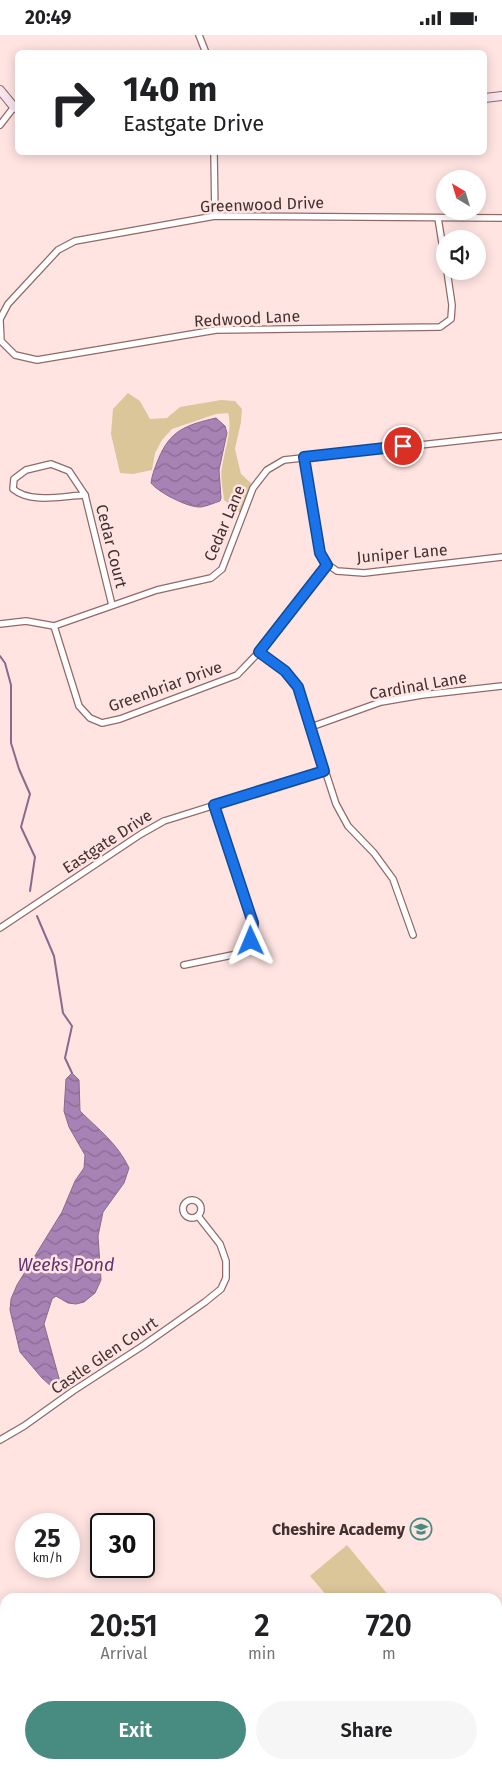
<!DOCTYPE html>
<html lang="en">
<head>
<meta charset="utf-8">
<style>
	:root { --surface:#fff; --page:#f6f6f6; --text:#202124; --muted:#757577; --accent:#478b81 }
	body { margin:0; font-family:"Fira Sans",sans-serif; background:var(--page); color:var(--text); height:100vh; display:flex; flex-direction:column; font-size:19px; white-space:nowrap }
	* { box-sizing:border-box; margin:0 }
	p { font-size:16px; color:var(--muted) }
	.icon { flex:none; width:28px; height:28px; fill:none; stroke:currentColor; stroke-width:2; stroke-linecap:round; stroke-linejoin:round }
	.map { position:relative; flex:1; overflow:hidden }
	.drawer { position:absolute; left:0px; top:1558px; width:502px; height:176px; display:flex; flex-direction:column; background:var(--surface); border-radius:15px 15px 0 0; box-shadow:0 2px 12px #0003 }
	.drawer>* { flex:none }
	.top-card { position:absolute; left:15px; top:15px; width:472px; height:105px; border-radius:8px; box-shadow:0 2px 12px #0003; background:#fff; color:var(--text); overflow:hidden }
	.needle { width:32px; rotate:322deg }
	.controls { position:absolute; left:436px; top:135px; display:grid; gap:10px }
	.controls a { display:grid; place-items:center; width:50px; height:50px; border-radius:50%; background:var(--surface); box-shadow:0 2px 12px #0003; font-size:25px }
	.speed { position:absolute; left:15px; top:1478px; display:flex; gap:10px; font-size:25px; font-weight:700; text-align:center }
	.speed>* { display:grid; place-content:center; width:65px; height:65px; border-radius:50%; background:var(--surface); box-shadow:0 2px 12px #0003; line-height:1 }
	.speed small { font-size:12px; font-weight:400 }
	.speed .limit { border:2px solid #111; border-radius:8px; background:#fff; color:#111 }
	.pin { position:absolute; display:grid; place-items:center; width:42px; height:42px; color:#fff; margin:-21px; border:2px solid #fff; border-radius:50%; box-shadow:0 1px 5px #0007 }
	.me { position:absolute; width:55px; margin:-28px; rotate:359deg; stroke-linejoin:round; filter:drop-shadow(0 0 4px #0008) }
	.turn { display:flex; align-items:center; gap:18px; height:105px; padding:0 25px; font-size:22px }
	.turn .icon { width:65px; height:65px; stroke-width:2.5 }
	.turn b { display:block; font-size:35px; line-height:42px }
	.eta { display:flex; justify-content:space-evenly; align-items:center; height:85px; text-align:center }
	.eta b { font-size:30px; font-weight:600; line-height:35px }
	.primary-button { display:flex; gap:10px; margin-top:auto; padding:10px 25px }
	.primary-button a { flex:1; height:58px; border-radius:30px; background:var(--accent); color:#fff; font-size:20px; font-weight:600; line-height:58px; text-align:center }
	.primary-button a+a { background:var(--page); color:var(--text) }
	.status { display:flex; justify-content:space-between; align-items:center; height:35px; padding:0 25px; background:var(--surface); direction:ltr }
	.status svg { height:14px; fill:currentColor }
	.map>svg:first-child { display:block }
	.green { fill:#dbc69a }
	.water { fill:url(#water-waves); stroke:#896a8c }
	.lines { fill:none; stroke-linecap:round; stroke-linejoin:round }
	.stream { stroke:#896a8c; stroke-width:2 }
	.street-casing { stroke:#916a68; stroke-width:8 }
	.secondary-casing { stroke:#916a68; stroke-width:10 }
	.street { stroke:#fff; stroke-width:5.5 }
	.secondary { stroke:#fae5ef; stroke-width:8 }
	.route-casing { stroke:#114b97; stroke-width:12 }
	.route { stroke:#1a73e8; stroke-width:9 }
	.labels { text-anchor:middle; stroke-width:5; stroke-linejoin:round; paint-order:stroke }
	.street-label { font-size:16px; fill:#423130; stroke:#ffe4e2 }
	.poi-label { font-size:16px; font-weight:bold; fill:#423130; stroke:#ffe4e2; text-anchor:end }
	.water-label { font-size:18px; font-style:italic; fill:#613171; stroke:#ffe4e2 }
</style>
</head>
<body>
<div class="status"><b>20:49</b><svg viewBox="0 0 49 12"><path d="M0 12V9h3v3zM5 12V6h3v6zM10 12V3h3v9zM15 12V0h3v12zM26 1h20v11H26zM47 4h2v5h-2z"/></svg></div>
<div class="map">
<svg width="502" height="1733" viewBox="0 0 502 1733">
	<defs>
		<pattern id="water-waves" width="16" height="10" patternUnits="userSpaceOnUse" patternTransform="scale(1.25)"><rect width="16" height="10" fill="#a782b4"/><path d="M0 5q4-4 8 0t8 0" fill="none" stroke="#8a6b93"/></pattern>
	</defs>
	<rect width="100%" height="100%" fill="#ffe4e2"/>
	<!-- green -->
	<g class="green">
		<path d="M128,358L140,366L150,384L167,383L180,372L221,365L235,366L242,374L241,387L235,414L241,439L251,448L240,478L224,465C223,456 220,440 222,433C224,415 233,395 228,378L216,379L172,394L162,405L155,418L152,435L133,439L120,438L111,399L113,374Z"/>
		<path d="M347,1510L390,1562H328L310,1541Z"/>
	</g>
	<!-- water -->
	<g class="water">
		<path d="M216,383L225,391L227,398L219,435L221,463L220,466C214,468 207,471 201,472C188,473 158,457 151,448C152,440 155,432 158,425C170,395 186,390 216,383Z"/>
		<path d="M72,1038L79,1045L80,1076C98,1094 118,1109 129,1133L124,1148L103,1177L98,1201L101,1245L95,1258L84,1267L76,1269L68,1268L56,1261L52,1264L44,1289L60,1347L52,1352L42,1343L20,1317L10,1275L11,1264L17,1250L62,1177L75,1146L84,1133L85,1120L69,1092L64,1076L66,1044Z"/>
		<path d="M435,1729H465L461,1733H431Z"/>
	</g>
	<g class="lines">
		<!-- stream -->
		<g class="stream">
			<path d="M0,621L5,628L11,650V708L19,734L30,759L21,792L35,822L30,856"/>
			<path d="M37,881L54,921L63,978L72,991L65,1023L72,1038"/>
		</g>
		<!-- street casing -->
		<g class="street-casing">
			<g id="street">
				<path d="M199,0L206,18"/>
				<path d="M0,90L14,72"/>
				<path d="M214,118L215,181"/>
				<path d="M438,183L445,226"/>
				<path d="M0,284L8,269L58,215L75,206L215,181L502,183"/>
				<path d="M0,286L1,306L15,320L37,325L216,295L440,292L451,284L452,270L447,236"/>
				<path d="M304,422L320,518L327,529L337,536L364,538L502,522"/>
				<path d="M51,429L69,436L85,460C62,461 31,469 13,454L14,444L26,435Z"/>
				<path d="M85,460L112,570"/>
				<path d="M0,589L26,586L54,591L157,555L211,543L222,534L253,453L267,435L284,425L502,401"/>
				<path d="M54,591L79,671L90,683L102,688L120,684L237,640L259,617L327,529"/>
				<path d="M259,617L285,636L298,652L336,769L348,791L374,818L393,844L413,900"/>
				<path d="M311,692L381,667L422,660L502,651"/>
				<path d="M0,893L141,799L164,786L324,736"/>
				<path d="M184,930L242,918L251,906L253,888L214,771"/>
				<circle cx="192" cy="1174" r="9"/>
				<path d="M0,1405L24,1391L73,1356L144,1310L205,1267L221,1254L226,1243V1226L220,1209L198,1181"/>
			</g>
		</g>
		<!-- secondary casing -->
		<g class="secondary-casing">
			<g id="secondary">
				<path d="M0,55L14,72L18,74"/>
				<path d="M485,63L502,61"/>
			</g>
		</g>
		<!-- street -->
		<use href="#street" class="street"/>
		<!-- secondary -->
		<use href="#secondary" class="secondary"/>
	</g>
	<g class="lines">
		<!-- route casing -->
		<g class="route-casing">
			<path id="route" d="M251,906L253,888L214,770L324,736L298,652L285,636L259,617L327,530L320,518L304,422L403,411"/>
		</g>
		<!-- route -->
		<use href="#route" class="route"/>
	</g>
	<!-- icons -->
	<defs>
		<g id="school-ring" transform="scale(1.125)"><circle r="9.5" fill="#ffe4e2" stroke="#478b81" stroke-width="1.5"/><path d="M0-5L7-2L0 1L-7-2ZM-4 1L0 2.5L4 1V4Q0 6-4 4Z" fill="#478b81"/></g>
	</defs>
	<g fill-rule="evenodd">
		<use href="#school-ring" x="421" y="1494"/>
	</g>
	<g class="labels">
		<!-- street labels -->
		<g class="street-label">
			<text transform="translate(262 169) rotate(-2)" y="6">Greenwood Drive</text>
			<text transform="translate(247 283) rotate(-3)" y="6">Redwood Lane</text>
			<text transform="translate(224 488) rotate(-67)" y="6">Cedar Lane</text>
			<text transform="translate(112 511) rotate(76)" y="6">Cedar Court</text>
			<text transform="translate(402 518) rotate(-5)" y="6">Juniper Lane</text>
			<text transform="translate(418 650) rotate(-10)" y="6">Cardinal Lane</text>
			<text transform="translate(165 651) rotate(-20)" y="6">Greenbriar Drive</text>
			<text transform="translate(107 806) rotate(-33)" y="6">Eastgate Drive</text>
			<text transform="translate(104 1320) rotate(-34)" y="6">Castle Glen Court</text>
		</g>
		<!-- poi labels -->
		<g class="poi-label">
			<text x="405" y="1500">Cheshire Academy</text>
		</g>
		<!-- water labels -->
		<g class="water-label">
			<text x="66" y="1236">Weeks Pond</text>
		</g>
	</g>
</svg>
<div class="controls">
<a><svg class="needle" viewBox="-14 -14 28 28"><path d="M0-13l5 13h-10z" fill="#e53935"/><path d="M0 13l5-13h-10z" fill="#757577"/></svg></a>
<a><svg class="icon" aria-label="sound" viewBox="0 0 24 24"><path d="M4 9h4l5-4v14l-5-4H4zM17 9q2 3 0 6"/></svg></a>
</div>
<div class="speed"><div>25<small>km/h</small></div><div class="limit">30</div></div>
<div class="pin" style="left:403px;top:411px;background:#d93025"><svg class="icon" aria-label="arrive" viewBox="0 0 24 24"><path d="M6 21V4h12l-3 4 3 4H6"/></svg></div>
<svg class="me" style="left:251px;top:906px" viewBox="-20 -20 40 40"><path d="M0-17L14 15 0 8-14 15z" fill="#1a73e8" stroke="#fff" stroke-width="4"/></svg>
<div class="top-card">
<div class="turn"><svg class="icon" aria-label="right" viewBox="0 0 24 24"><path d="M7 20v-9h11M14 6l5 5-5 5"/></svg><div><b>140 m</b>Eastgate Drive</div></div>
</div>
<section class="drawer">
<div class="eta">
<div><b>20:51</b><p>Arrival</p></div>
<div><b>2</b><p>min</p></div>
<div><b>720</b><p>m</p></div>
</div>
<div class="primary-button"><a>Exit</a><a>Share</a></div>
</section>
</div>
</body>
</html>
